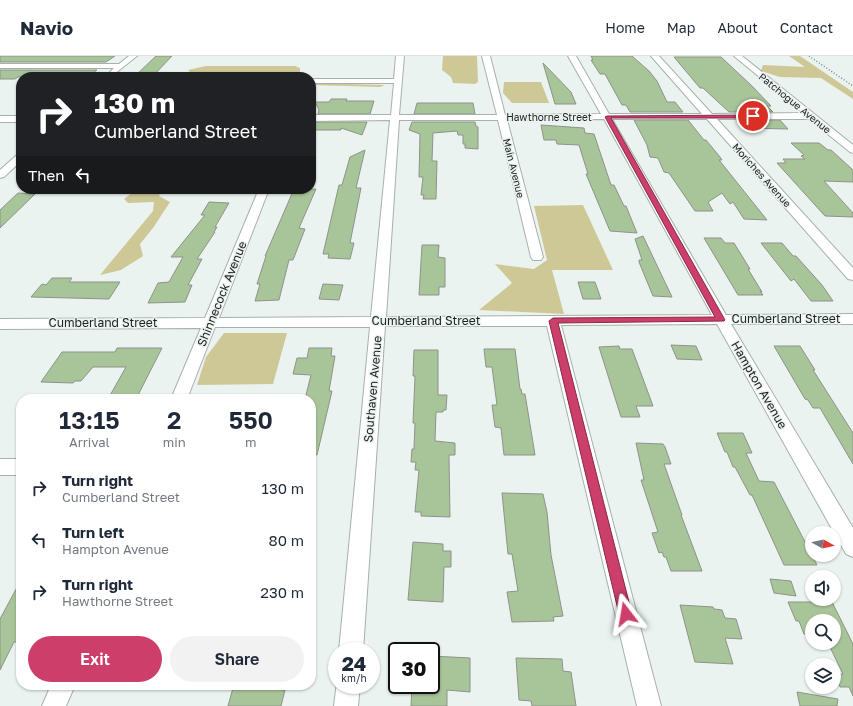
<!DOCTYPE html>
<html lang="en">
<head>
<meta charset="utf-8">
<style>
	:root { --surface:#fff; --page:#f2f2f3; --text:#1f2937; --muted:#747a83; --line:#e0e1e3; --accent:#cd3f6b }
	body { margin:0; font-family:"Golos Text",sans-serif; background:var(--page); color:var(--text); height:100vh; display:flex; flex-direction:column; font-size:15px; white-space:nowrap }
	* { box-sizing:border-box; margin:0 }
	p { font-size:13px; color:var(--muted) }
	.icon { flex:none; width:22px; height:22px; fill:none; stroke:currentColor; stroke-width:2; stroke-linecap:round; stroke-linejoin:round }
	.map { position:relative; flex:1; overflow:hidden }
	.drawer { position:absolute; left:16px; top:338px; width:300px; height:296px; display:flex; flex-direction:column; background:var(--surface); border-radius:16px; box-shadow:0 1px 3px #0004 }
	.drawer>* { flex:none }
	.banner { position:absolute; left:16px; top:16px; width:300px; height:122px; border-radius:16px; box-shadow:0 1px 3px #0004; background:#202124; color:#fff; overflow:hidden }
	.needle { width:26px; rotate:98deg }
	.fabs { position:absolute; left:805px; top:470px; display:grid; gap:8px }
	.fabs a { display:grid; place-items:center; width:36px; height:36px; border-radius:50%; background:var(--surface); box-shadow:0 1px 3px #0004; font-size:20px }
	.speed { position:absolute; left:328px; top:586px; display:flex; gap:8px; font-size:20px; font-weight:700; text-align:center }
	.speed>* { display:grid; place-content:center; width:52px; height:52px; border-radius:50%; background:var(--surface); box-shadow:0 1px 3px #0004; line-height:1 }
	.speed small { font-size:10px; font-weight:400 }
	.speed .limit { border:2px solid #111; border-radius:6px; background:#fff; color:#111 }
	.pin { position:absolute; display:grid; place-items:center; width:34px; height:34px; color:#fff; margin:-17px; border:2px solid #fff; border-radius:50%; box-shadow:0 1px 4px #0007 }
	.me { position:absolute; width:44px; margin:-22px; rotate:346deg; stroke-linejoin:round; filter:drop-shadow(0 0 3px #0008) }
	.turn { display:flex; align-items:center; gap:14px; height:84px; padding:0 12px; font-size:18px }
	.turn .icon { width:52px; height:52px; stroke-width:2.5 }
	.turn b { display:block; font-size:28px; line-height:34px }
	.then { display:flex; align-items:center; height:38px; padding:0 12px; background:#0003; gap:8px; font-size:15px }
	.eta { display:flex; justify-content:space-evenly; align-items:center; height:68px; text-align:center }
	.eta b { font-size:24px; font-weight:600; line-height:28px }
	.action { display:flex; gap:8px; margin-top:auto; padding:8px 12px }
	.action a { flex:1; height:46px; border-radius:24px; background:var(--accent); color:#fff; font-size:16px; font-weight:600; line-height:46px; text-align:center }
	.action a+a { background:var(--page); color:var(--text) }
	ul { padding:0; list-style:none }
	li { display:flex; align-items:center; gap:12px; height:52px; padding:0 12px }
	li div { flex:1 }
	li b { display:block; font-size:15px }
	li em { font-style:normal }
	header { display:flex; align-items:center; gap:24px; box-sizing:border-box; height:56px; padding:0 20px; background:var(--surface); border-bottom:1px solid var(--line) }
	header strong { font-size:19px }
	nav { display:flex; gap:22px; margin-inline-start:auto; font-size:14px }
	.map>svg:first-child { display:block }
	.green { fill:#cec897 }
	.building { fill:#a8c499; stroke:#8e938c }
	.lines { fill:none; stroke-linecap:round; stroke-linejoin:round }
	.minor-casing { stroke:#a7b0ac; stroke-width:2 }
	.minor { fill:#fff; fill-rule:evenodd }
	.rail { stroke:#848987; stroke-width:1.5; stroke-dasharray:1 2; stroke-linecap:butt }
	.route { fill:#cd3f6b; stroke:#852946 }
	.labels { text-anchor:middle; stroke-width:3; stroke-linejoin:round; paint-order:stroke }
	.far-street-label { font-size:10px; fill:#202322; stroke:#eaf3ef }
	.street-label { font-size:12px; fill:#202322; stroke:#eaf3ef }
</style>
</head>
<body>
<header>
<strong>Navio</strong>
<nav><a>Home</a><a>Map</a><a>About</a><a>Contact</a></nav>
</header>
<div class="map">
<svg width="853" height="650" viewBox="0 0 853 650">
	<rect width="100%" height="100%" fill="#eaf3ef"/>
	<!-- green -->
	<g class="green">
		<path d="M443,0H477L478,26L475,28L453,27L451,21L442,14Z"/>
		<path d="M789,0H800L853,36V43L821,22L780,21L761,15L763,9L805,11Z"/>
		<path d="M206,10H295L300,12V16L297,21H191L192,18L188,14Z"/>
		<path d="M504,26H541L549,47H512L503,37Z"/>
		<path d="M311,27L385,29L380,31L311,29Z"/>
		<path d="M137,133H162L159,140L170,146L153,172L140,188L143,200L121,214L100,219L153,155L154,146L128,147L124,143Z"/>
		<path d="M583,149L613,214H552L564,258L479,254L512,227L495,208L534,213L547,204L534,150Z"/>
		<path d="M224,277H287L273,328L197,329L206,301Z"/>
	</g>
	<!-- building -->
	<g class="building">
		<path d="M0,0H115L106,6H0Z"/>
		<path d="M156,0H172L153,20H135Z"/>
		<path d="M591,0H632L649,15L657,25L667,46H675L683,56H630L626,49H622L605,18H600L591,4H593Z"/>
		<path d="M674,1H721L752,30L771,50H767L773,56H729L703,32H700Z"/>
		<path d="M543,7L571,36L576,48H555Z"/>
		<path d="M0,14H97L87,21H18L15,23H0Z"/>
		<path d="M331,43H347L346,45H374L370,58H318L319,54L315,46H329Z"/>
		<path d="M417,47H473L475,58H414Z"/>
		<path d="M634,64H688L704,84H706L720,101L722,104H719L767,164L744,163L733,146L730,148L722,137L708,146L713,155H695L669,117L664,116L658,102L650,101L647,89Z"/>
		<path d="M737,64H780L788,73L745,72Z"/>
		<path d="M314,66H367L362,79L341,72V74H311Z"/>
		<path d="M412,66H475L476,70L478,71V93L465,92V88H463V79H458L457,75L433,77L432,105H437L436,143H423L424,139H421L423,121H419L420,78L409,74Z"/>
		<path d="M541,69L584,72L585,77L594,78L611,129H614L624,150H626L637,177L610,175L586,118H588L579,89L557,88L556,84H544Z"/>
		<path d="M791,87H819L828,94H831L853,114V126L824,125L853,157V161L825,160L777,107H786L783,103H805L801,100L804,99Z"/>
		<path d="M365,94L356,132H361L350,187H354L350,203L328,202L329,198H323L339,129H342L350,101Z"/>
		<path d="M294,133H316L299,172L305,173L293,204H289L279,244L255,245L260,228H257L266,200H265Z"/>
		<path d="M18,137L35,138L0,172V154Z"/>
		<path d="M209,146L229,147L215,171H217L214,176H215L197,203H202L188,229H192L185,246L148,247L158,227L169,226L183,201H171L205,159H201Z"/>
		<path d="M643,180L672,241L653,240L639,206V204H642L635,183Z"/>
		<path d="M704,182H721L725,187H734L750,213H748L762,236L760,235L763,239H738Z"/>
		<path d="M761,187H782L793,200H796L822,229L833,245H811L794,223L791,225Z"/>
		<path d="M422,189H439L438,201L445,202V231H439V239H419Z"/>
		<path d="M52,222H72L69,226H120L109,243L31,241L42,228L46,229Z"/>
		<path d="M578,226H595L601,243H583Z"/>
		<path d="M323,228L343,229L339,244L319,243Z"/>
		<path d="M671,289L696,290L702,304L677,303Z"/>
		<path d="M619,290L620,293H632L653,350H636L640,361H621L599,291Z"/>
		<path d="M774,290H800L815,314H813L853,377V408L820,352H813L808,344L805,343Z"/>
		<path d="M117,292H162L136,343H108L126,311H93L81,325H75L73,327L41,326L62,296H115Z"/>
		<path d="M309,292H332L331,300H335L329,335H332L317,399L311,398V343H305L311,319L293,318L297,302H307Z"/>
		<path d="M484,293H515L520,333H521L522,338H525L535,399H504L501,372L495,371L492,349H497L492,311H486Z"/>
		<path d="M414,294H438V339H447L446,354H443V356H436L435,385L455,387V399H449L450,461L421,460V456H415L419,414H415L416,406H411L412,393H414L415,367H413L415,320H413Z"/>
		<path d="M717,377H743L752,397H746L759,425L774,426L817,509H784L752,439H750L735,411H733L727,396H725Z"/>
		<path d="M636,387L663,388L665,391L671,408H664L682,459H681L702,515H671L666,501H664L662,496L659,497L652,477L658,476L641,424H644Z"/>
		<path d="M502,437L543,438L547,456L551,499L563,560L553,561L554,565L512,566L507,536L518,535L512,498H508Z"/>
		<path d="M413,486L443,488V495H451V511H444L443,546L408,544Z"/>
		<path d="M770,523L791,525L796,540L774,537Z"/>
		<path d="M21,524V581L18,586H14L0,614V563Z"/>
		<path d="M788,546H832L853,588V640L849,631H840L834,619L843,618L828,587H834V565H812V578H804L799,565H796Z"/>
		<path d="M680,549L713,551L714,553L722,554L725,562L736,563L742,583L725,582L733,608L695,606Z"/>
		<path d="M431,600L470,602V636L447,634V650H411L412,629H431Z"/>
		<path d="M516,602L562,603L563,615L571,616L576,650H532L531,645L519,644Z"/>
		<path d="M243,630L285,634L281,650H228L233,632L242,633Z"/>
		<path d="M797,636L838,643L837,650H800Z"/>
	</g>
	<g class="lines">
		<!-- minor casing -->
		<g class="minor-casing">
			<g id="minor">
				<path d="M129,0H137L113,19L109,17L114,12H0V8H119Z"/>
				<path d="M396,0H404L399,59H497L482,0H490L505,59L601,58L568,0H576L609,58H702L651,0H659L712,58L803,57L734,0H742L853,89V97L850,96L809,63H717L853,212V224L848,223L707,63H612L726,259L853,258V268H731L853,472V501L846,498L717,268L561,269L661,650H637L547,270H385L363,595H339L370,271H215L187,343H171L201,272L0,273V263L205,262L259,133H269L219,262L371,261L390,64L311,65V59H391L394,27H311V23H394ZM604,63L712,259L386,261L399,64H498L531,201L533,204H541L543,201L507,64Z"/>
				<rect x="0" y="60" width="21" height="6"/>
				<path d="M21,97V105L4,121L0,122V114L18,98Z"/>
				<rect x="0" y="403" width="21" height="16"/>
				<path d="M337,626V629H360L358,650H334Z"/>
				<path d="M51,629H75L66,650H42Z"/>
			</g>
		</g>
		<!-- minor -->
		<use href="#minor" class="minor"/>
		<!-- rail -->
		<path class="rail" d="M809,0L853,30"/>
	</g>
	<!-- route -->
	<path class="route" d="M753,59L755,62H611L725,264L724,265L558,267L632,558L630,562L626,564L621,562L619,558L549,265L553,262L715,261L605,61L607,60Z"/>
	<g class="labels">
		<!-- far-street labels -->
		<g class="far-street-label">
			<text transform="translate(795 47) rotate(39)" y="4">Patchogue Avenue</text>
			<text x="549" y="65">Hawthorne Street</text>
			<text transform="translate(514 112) rotate(76)" y="4">Main Avenue</text>
			<text transform="translate(762 119) rotate(48)" y="4">Moriches Avenue</text>
		</g>
		<!-- street labels -->
		<g class="street-label">
			<text transform="translate(222 238) rotate(-68)" y="4">Shinnecock Avenue</text>
			<text x="786" y="267">Cumberland Street</text>
			<text x="426" y="269">Cumberland Street</text>
			<text x="103" y="271">Cumberland Street</text>
			<text transform="translate(759 329) rotate(60)" y="4">Hampton Avenue</text>
			<text transform="translate(373 333) rotate(-85)" y="4">Southaven Avenue</text>
		</g>
	</g>
</svg>
<div class="fabs">
<a><svg class="needle" viewBox="-14 -14 28 28"><path d="M0-13l5 13h-10z" fill="#e53935"/><path d="M0 13l5-13h-10z" fill="#747a83"/></svg></a>
<a><svg class="icon" aria-label="sound" viewBox="0 0 24 24"><path d="M4 9h4l5-4v14l-5-4H4zM17 9q2 3 0 6"/></svg></a>
<a><svg class="icon" aria-label="search" viewBox="0 0 24 24"><circle cx="10" cy="10" r="6"/><path d="M15 15l6 6"/></svg></a>
<a><svg class="icon" aria-label="layers" viewBox="0 0 24 24"><path d="M12 4l9 5-9 5-9-5zM3 14l9 5 9-5"/></svg></a>
</div>
<div class="speed"><div>24<small>km/h</small></div><div class="limit">30</div></div>
<div class="pin" style="left:753px;top:60px;background:#d93025"><svg class="icon" aria-label="arrive" viewBox="0 0 24 24"><path d="M6 21V4h12l-3 4 3 4H6"/></svg></div>
<svg class="me" style="left:626px;top:558px" viewBox="-20 -20 40 40"><path d="M0-17L14 15 0 8-14 15z" fill="#cd3f6b" stroke="#fff" stroke-width="4"/></svg>
<div class="banner">
<div class="turn"><svg class="icon" aria-label="right" viewBox="0 0 24 24"><path d="M7 20v-9h11M14 6l5 5-5 5"/></svg><div><b>130 m</b>Cumberland Street</div></div>
<div class="then">Then<svg class="icon" aria-label="left" viewBox="0 0 24 24"><path d="M17 20v-9H6M10 6l-5 5 5 5"/></svg></div>
</div>
<section class="drawer">
<div class="eta">
<div><b>13:15</b><p>Arrival</p></div>
<div><b>2</b><p>min</p></div>
<div><b>550</b><p>m</p></div>
</div>
<ul>
<li><svg class="icon" aria-label="right" viewBox="0 0 24 24"><path d="M7 20v-9h11M14 6l5 5-5 5"/></svg><div><b>Turn right</b><p>Cumberland Street</p></div><em>130 m</em></li>
<li><svg class="icon" aria-label="left" viewBox="0 0 24 24"><path d="M17 20v-9H6M10 6l-5 5 5 5"/></svg><div><b>Turn left</b><p>Hampton Avenue</p></div><em>80 m</em></li>
<li><svg class="icon" aria-label="right" viewBox="0 0 24 24"><path d="M7 20v-9h11M14 6l5 5-5 5"/></svg><div><b>Turn right</b><p>Hawthorne Street</p></div><em>230 m</em></li>
</ul>
<div class="action"><a>Exit</a><a>Share</a></div>
</section>
</div>
</body>
</html>
